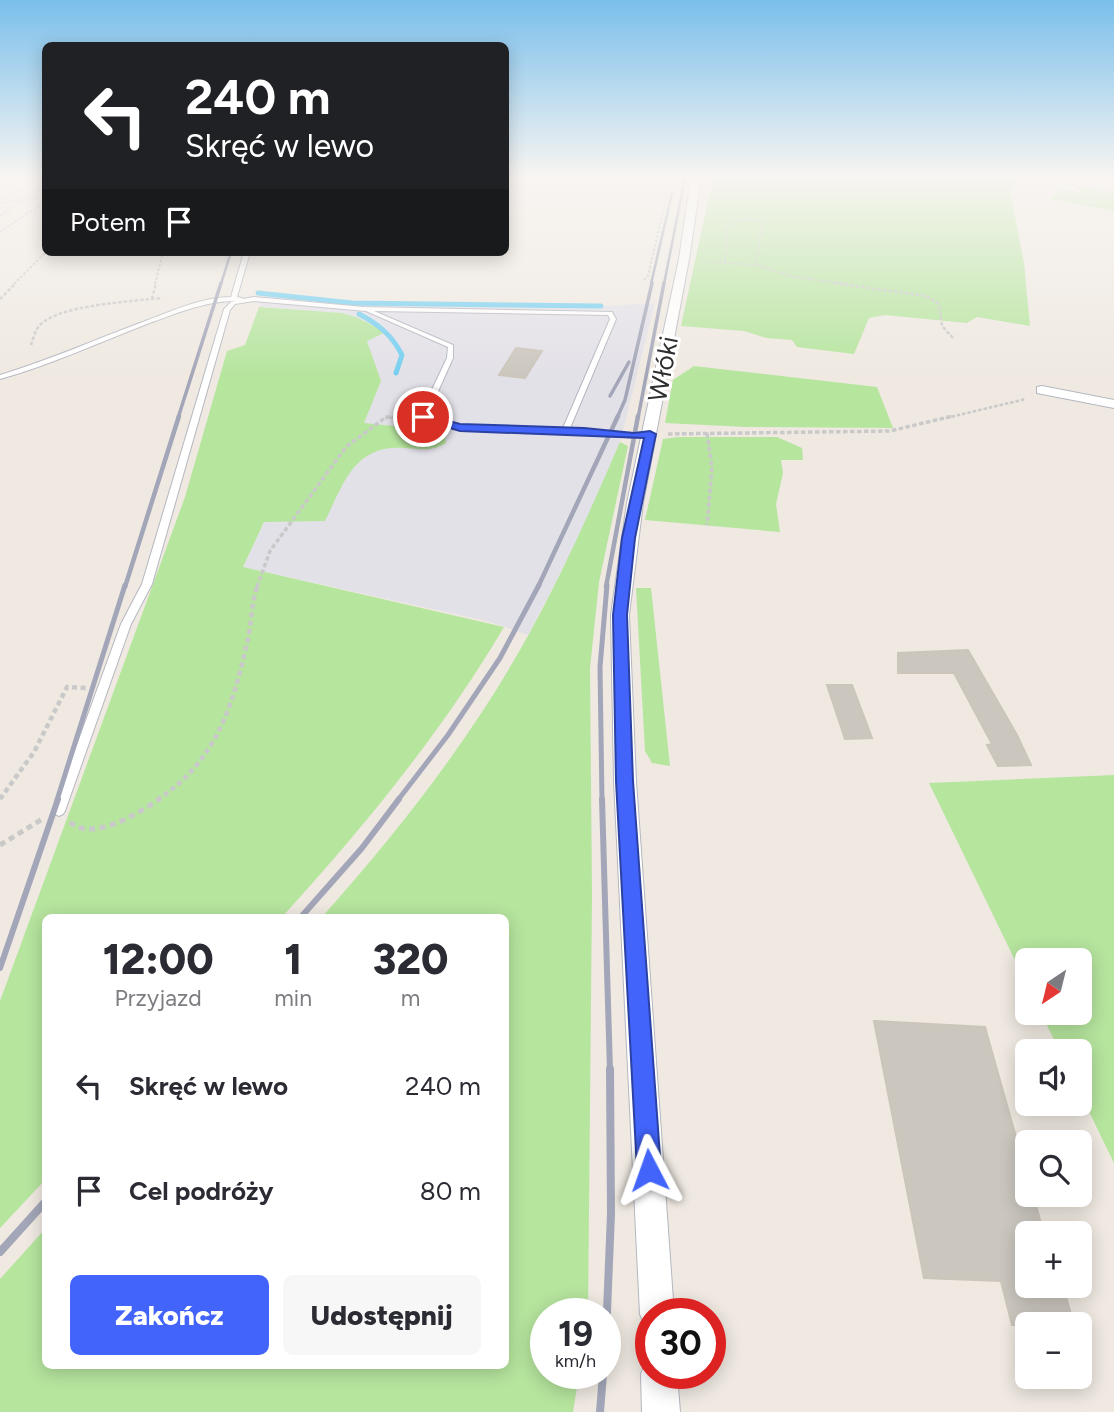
<!DOCTYPE html>
<html lang="pl">
<head>
<meta charset="utf-8">
<style>
	:root { --surface:#fff; --page:#f7f7f7; --text:#2b2b33; --muted:#7c7c81; --accent:#4264fb }
	body { margin:0; font-family:Figtree,sans-serif; background:var(--page); color:var(--text); height:100vh; display:flex; flex-direction:column; font-size:26px; white-space:nowrap }
	* { box-sizing:border-box; margin:0 }
	p { font-size:23px; color:var(--muted) }
	.icon { flex:none; width:38px; height:38px; fill:none; stroke:currentColor; stroke-width:2; stroke-linecap:round; stroke-linejoin:round }
	.map { position:relative; flex:1; overflow:hidden }
	.panel { position:absolute; left:42px; top:914px; width:467px; height:455px; display:flex; flex-direction:column; background:var(--surface); border-radius:10px; box-shadow:0 4px 18px #0003 }
	.panel>* { flex:none }
	.hud { position:absolute; left:42px; top:42px; width:467px; height:214px; border-radius:10px; box-shadow:0 4px 18px #0003; background:#202124; color:#fff; overflow:hidden }
	.needle { width:46px; rotate:215deg }
	.controls { position:absolute; left:1015px; top:948px; display:grid; gap:14px }
	.controls a { display:grid; place-items:center; width:77px; height:77px; border-radius:10px; background:var(--surface); box-shadow:0 4px 18px #0003; font-size:35px }
	.speed { position:absolute; left:530px; top:1298px; display:flex; gap:14px; font-size:35px; font-weight:700; text-align:center }
	.speed>* { display:grid; place-content:center; width:91px; height:91px; border-radius:50%; background:var(--surface); box-shadow:0 4px 18px #0003; line-height:1 }
	.speed small { font-size:18px; font-weight:400 }
	.speed .limit { border:10px solid #d22; background:#fff; color:#111 }
	.pin { position:absolute; display:grid; place-items:center; width:60px; height:60px; color:#fff; margin:-30px; border:4px solid #fff; border-radius:50%; box-shadow:0 2px 7px #0007 }
	.me { position:absolute; width:77px; margin:-38px; rotate:356deg; stroke-linejoin:round; filter:drop-shadow(0 0 5px #0008) }
	.turn { display:flex; align-items:center; gap:24px; height:147px; padding:0 28px; font-size:32px }
	.turn .icon { width:91px; height:91px; stroke-width:2.5 }
	.turn b { display:block; font-size:49px; line-height:60px }
	.then { display:flex; align-items:center; height:66px; padding:0 28px; background:#0003; gap:14px; font-size:26px }
	.eta { display:flex; justify-content:space-evenly; align-items:center; height:119px; text-align:center }
	.eta b { font-size:42px; font-weight:800; line-height:49px }
	.button { display:flex; gap:14px; margin-top:auto; padding:14px 28px }
	.button a { flex:1; height:80px; border-radius:10px; background:var(--accent); color:#fff; font-size:28px; font-weight:800; line-height:80px; text-align:center }
	.button a+a { background:var(--page); color:var(--text) }
	ul { padding:0; list-style:none }
	li { display:flex; align-items:center; gap:21px; height:105px; padding:0 28px }
	li div { flex:1 }
	li b { display:block; font-size:26px }
	li em { font-style:normal }
	.map>svg:first-child { display:block }
	.industrial { fill:#e3e1e8 }
	.green { fill:#b6e59e }
	.lines { fill:none; stroke-linecap:round; stroke-linejoin:round }
	.stream { stroke:#75cff0; stroke-width:5 }
	.building { fill:#cbc7bf; stroke:#cbc5ba; stroke-width:2 }
	.service-casing { stroke:#b4b7c1; stroke-width:2 }
	.minor-casing { stroke:#b4b7c1; stroke-width:2 }
	.path-far4 { stroke:#c9c9c9; stroke-width:2; stroke-dasharray:2.5 2; stroke-linecap:butt }
	.path-far3 { stroke:#c9c9c9; stroke-width:2.5; stroke-dasharray:3.5 2; stroke-linecap:butt }
	.path-far2 { stroke:#c9c9c9; stroke-width:3.5; stroke-dasharray:4.5 2.5; stroke-linecap:butt }
	.path-far1 { stroke:#c9c9c9; stroke-width:4.5; stroke-dasharray:5 3.5; stroke-linecap:butt }
	.path { stroke:#c9c9c9; stroke-width:5; stroke-dasharray:6 4.5; stroke-linecap:butt }
	.service { fill:#fff; fill-rule:evenodd }
	.minor { fill:#fff; fill-rule:evenodd }
	.rail-far5 { stroke:#a3a6b8; stroke-width:2.5 }
	.rail-far4 { stroke:#a3a6b8; stroke-width:3.5 }
	.rail-far3 { stroke:#a3a6b8; stroke-width:4.5 }
	.rail-far2 { stroke:#a3a6b8; stroke-width:5 }
	.rail-far1 { stroke:#a3a6b8; stroke-width:6 }
	.rail { stroke:#a3a6b8; stroke-width:8 }
	.route { fill:#4264fb; stroke:#2b41a3; stroke-width:2 }
	.labels { text-anchor:middle; stroke-width:6; stroke-linejoin:round; paint-order:stroke }
	.street-label { font-size:26px; fill:#2e2e2e; stroke:#fff }
</style>
</head>
<body>
<div class="map">
<svg width="1114" height="1412" viewBox="0 0 1114 1412">
	<rect width="100%" height="100%" fill="#efe9e1"/>
	<!-- industrial -->
	<path class="industrial" d="M263,296L386,306L572,308L655,303L620,442L579,538L528,635L487,621L243,567L332,379L341,313L259,307Z"/>
	<!-- green -->
	<g class="green">
		<path d="M713,178H1014L1010,191L1024,263L1030,326L977,317L967,323L885,315L869,318L854,354L797,347L792,340L766,338L744,331L681,326Z"/>
		<path d="M1081,188L1114,192V211L1050,199L1060,190L1080,193Z"/>
		<path d="M259,307L342,313L356,317L386,332L367,341L381,381L364,423L445,431L446,443C432,452 421,449 405,448C354,444 344,483 325,521L264,522L243,567L504,627C442,732 364,827 282,917H46L45,1180L0,1228V1001L185,497L227,351L245,345Z"/>
		<path d="M694,366L877,387L893,428L746,427L665,423L673,380Z"/>
		<path d="M678,437H777L802,448L803,460H781L783,473L776,504L780,532L645,520L663,439Z"/>
		<path d="M620,442L628,446L599,582L590,668L592,895L588,1314H546V1374H579L573,1412H0V1279L45,1229L46,1365H506V917H322C399,831 473,736 529,634C563,572 592,507 620,442Z"/>
		<path d="M636,588H651L670,766L652,763L645,751Z"/>
		<path d="M1114,775V1163L1080,1093V1052H1060L1041,1013H1080V961H1027V985L929,783Z"/>
	</g>
	<g class="lines">
		<!-- stream -->
		<g class="stream">
			<path d="M258,293L352,303L601,306"/>
			<path d="M359,314C378,324 392,335 402,355L396,373"/>
		</g>
	</g>
	<!-- building -->
	<g class="building">
		<path d="M516,348L542,351L525,378L499,375Z"/>
		<path d="M968,650L1017,735L1031,765L998,766L987,745L992,744L954,673H898V653Z"/>
		<path d="M827,685H852L872,738L845,739Z"/>
		<path d="M874,1021L985,1027L1027,1176V1195H1033L1044,1234H1027V1286H1063L1074,1325H1012L1001,1281L924,1278Z"/>
	</g>
	<g class="lines">
		<!-- service casing -->
		<g class="service-casing">
			<g id="service">
				<path d="M1060,183L1079,187V188L1068,190L1055,187V185Z"/>
				<path d="M244,252H250L237,297L242,298L243,299L254,297L364,307L612,312L616,319L570,428L634,434L650,432L654,434L650,436L634,438L584,433L459,429L420,419L419,417L447,358L448,347L366,311L254,301L235,304L230,310L152,584L131,624L65,811L63,814L59,816L55,814L53,811L121,624L142,584L224,309L231,302L235,301C205,301 175,314 147,324C98,343 50,365 0,379V375C50,360 99,338 148,320C174,310 203,297 231,297ZM374,311L608,315L610,319L563,428L459,425L427,416L453,358V345Z"/>
			</g>
		</g>
		<!-- minor casing -->
		<g class="minor-casing">
			<g id="minor">
				<path d="M691,178H701L689,259L643,503L629,615L636,781L674,1314H651V1329L645,1326L640,1314L614,781L611,615L627,503L679,259Z"/>
				<path d="M1042,386L1114,400V408L1037,393V387Z"/>
				<path d="M651,1359V1374H677L680,1412H642L641,1374L646,1361Z"/>
			</g>
		</g>
		<!-- path-far4 -->
		<g class="path-far4">
			<path d="M5,199L38,178"/>
			<path d="M0,203L46,197"/>
			<path d="M0,216L46,185"/>
			<path d="M0,232L46,201"/>
			<path d="M702,261L756,265L795,277L846,284"/>
			<path d="M725,262L727,227C738,217 749,217 762,223L756,265"/>
			<path d="M644,280L648,276L671,178"/>
			<path d="M14,284L46,252"/>
			<path d="M155,284L163,252"/>
		</g>
		<!-- path-far3 -->
		<g class="path-far3">
			<path d="M834,283L926,296L939,304L942,326L954,339"/>
			<path d="M0,299L16,283"/>
			<path d="M152,299L156,283"/>
			<path d="M31,345C33,339 35,330 40,325C58,305 135,301 162,298"/>
			<path d="M385,418L408,417"/>
			<path d="M946,418L1026,399"/>
		</g>
		<!-- path-far2 -->
		<g class="path-far2">
			<path d="M707,433L712,468L707,525"/>
			<path d="M668,434L890,431L953,416"/>
			<path d="M257,587L270,551L346,447L386,417H408"/>
		</g>
		<!-- path-far1 -->
		<g class="path-far1">
			<path d="M0,799L34,752L67,687L86,688"/>
			<path d="M157,800C217,761 233,705 248,639C252,621 251,602 258,585"/>
		</g>
		<!-- path -->
		<g class="path">
			<path d="M70,822C92,843 140,812 160,799"/>
			<path d="M0,845L44,818"/>
		</g>
		<!-- service -->
		<use href="#service" class="service"/>
		<!-- minor -->
		<use href="#minor" class="minor"/>
		<!-- rail-far5 -->
		<g class="rail-far5">
			<path d="M221,284L231,252"/>
			<path d="M651,284L672,193"/>
			<path d="M664,284L685,178"/>
		</g>
		<!-- rail-far4 -->
		<g class="rail-far4">
			<path d="M610,396L629,362"/>
			<path d="M178,418L221,283"/>
			<path d="M617,418L625,400L652,283"/>
			<path d="M638,418L664,283"/>
		</g>
		<!-- rail-far3 -->
		<g class="rail-far3">
			<path d="M125,587L179,416"/>
			<path d="M538,587L618,416"/>
			<path d="M606,587L638,416"/>
		</g>
		<!-- rail-far2 -->
		<g class="rail-far2">
			<path d="M57,800L125,585"/>
			<path d="M398,800L448,735L500,658L539,585"/>
			<path d="M602,800L600,667L607,585"/>
		</g>
		<!-- rail-far1 -->
		<g class="rail-far1">
			<path d="M602,799L610,1071"/>
			<path d="M301,917L362,848L399,799"/>
			<path d="M0,968L58,799"/>
		</g>
		<!-- rail -->
		<g class="rail">
			<path d="M0,1252L46,1201"/>
			<path d="M606,1336L611,1214L610,1069"/>
			<path d="M600,1412L603,1374"/>
		</g>
	</g>
	<!-- sky -->
	<linearGradient id="sky" x2="0" y2="1"><stop stop-color="#7abfeb"/><stop offset="0.47" stop-color="#f8f5f2"/><stop offset="1" stop-color="#f8f5f2" stop-opacity="0"/></linearGradient>
	<rect width="1114" height="376" fill="url(#sky)"/>
	<!-- route -->
	<path class="route" d="M423,414L460,424L584,428L634,433L650,431L656,434L635,538L627,615L633,781L661,1170L658,1179L649,1182L641,1179L637,1170L616,781L613,615L622,538L644,438L460,431L419,419V415Z"/>
	<g class="labels">
		<!-- street labels -->
		<g class="street-label">
			<text transform="translate(663 369) rotate(-79)" y="9">Włóki</text>
		</g>
	</g>
</svg>
<div class="controls">
<a><svg class="needle" viewBox="-14 -14 28 28"><path d="M0-13l5 13h-10z" fill="#e53935"/><path d="M0 13l5-13h-10z" fill="#7c7c81"/></svg></a>
<a><svg class="icon" aria-label="sound" viewBox="0 0 24 24"><path d="M4 9h4l5-4v14l-5-4H4zM17 9q2 3 0 6"/></svg></a>
<a><svg class="icon" aria-label="search" viewBox="0 0 24 24"><circle cx="10" cy="10" r="6"/><path d="M15 15l6 6"/></svg></a>
<a>+</a>
<a>−</a>
</div>
<div class="speed"><div>19<small>km/h</small></div><div class="limit">30</div></div>
<div class="pin" style="left:423px;top:417px;background:#d93025"><svg class="icon" aria-label="arrive" viewBox="0 0 24 24"><path d="M6 21V4h12l-3 4 3 4H6"/></svg></div>
<svg class="me" style="left:649px;top:1170px" viewBox="-20 -20 40 40"><path d="M0-17L14 15 0 8-14 15z" fill="#4264fb" stroke="#fff" stroke-width="4"/></svg>
<div class="hud">
<div class="turn"><svg class="icon" aria-label="left" viewBox="0 0 24 24"><path d="M17 20v-9H6M10 6l-5 5 5 5"/></svg><div><b>240 m</b>Skręć w lewo</div></div>
<div class="then">Potem<svg class="icon" aria-label="arrive" viewBox="0 0 24 24"><path d="M6 21V4h12l-3 4 3 4H6"/></svg></div>
</div>
<section class="panel">
<div class="eta">
<div><b>12:00</b><p>Przyjazd</p></div>
<div><b>1</b><p>min</p></div>
<div><b>320</b><p>m</p></div>
</div>
<ul>
<li><svg class="icon" aria-label="left" viewBox="0 0 24 24"><path d="M17 20v-9H6M10 6l-5 5 5 5"/></svg><div><b>Skręć w lewo</b></div><em>240 m</em></li>
<li><svg class="icon" aria-label="arrive" viewBox="0 0 24 24"><path d="M6 21V4h12l-3 4 3 4H6"/></svg><div><b>Cel podróży</b></div><em>80 m</em></li>
</ul>
<div class="button"><a>Zakończ</a><a>Udostępnij</a></div>
</section>
</div>
</body>
</html>
